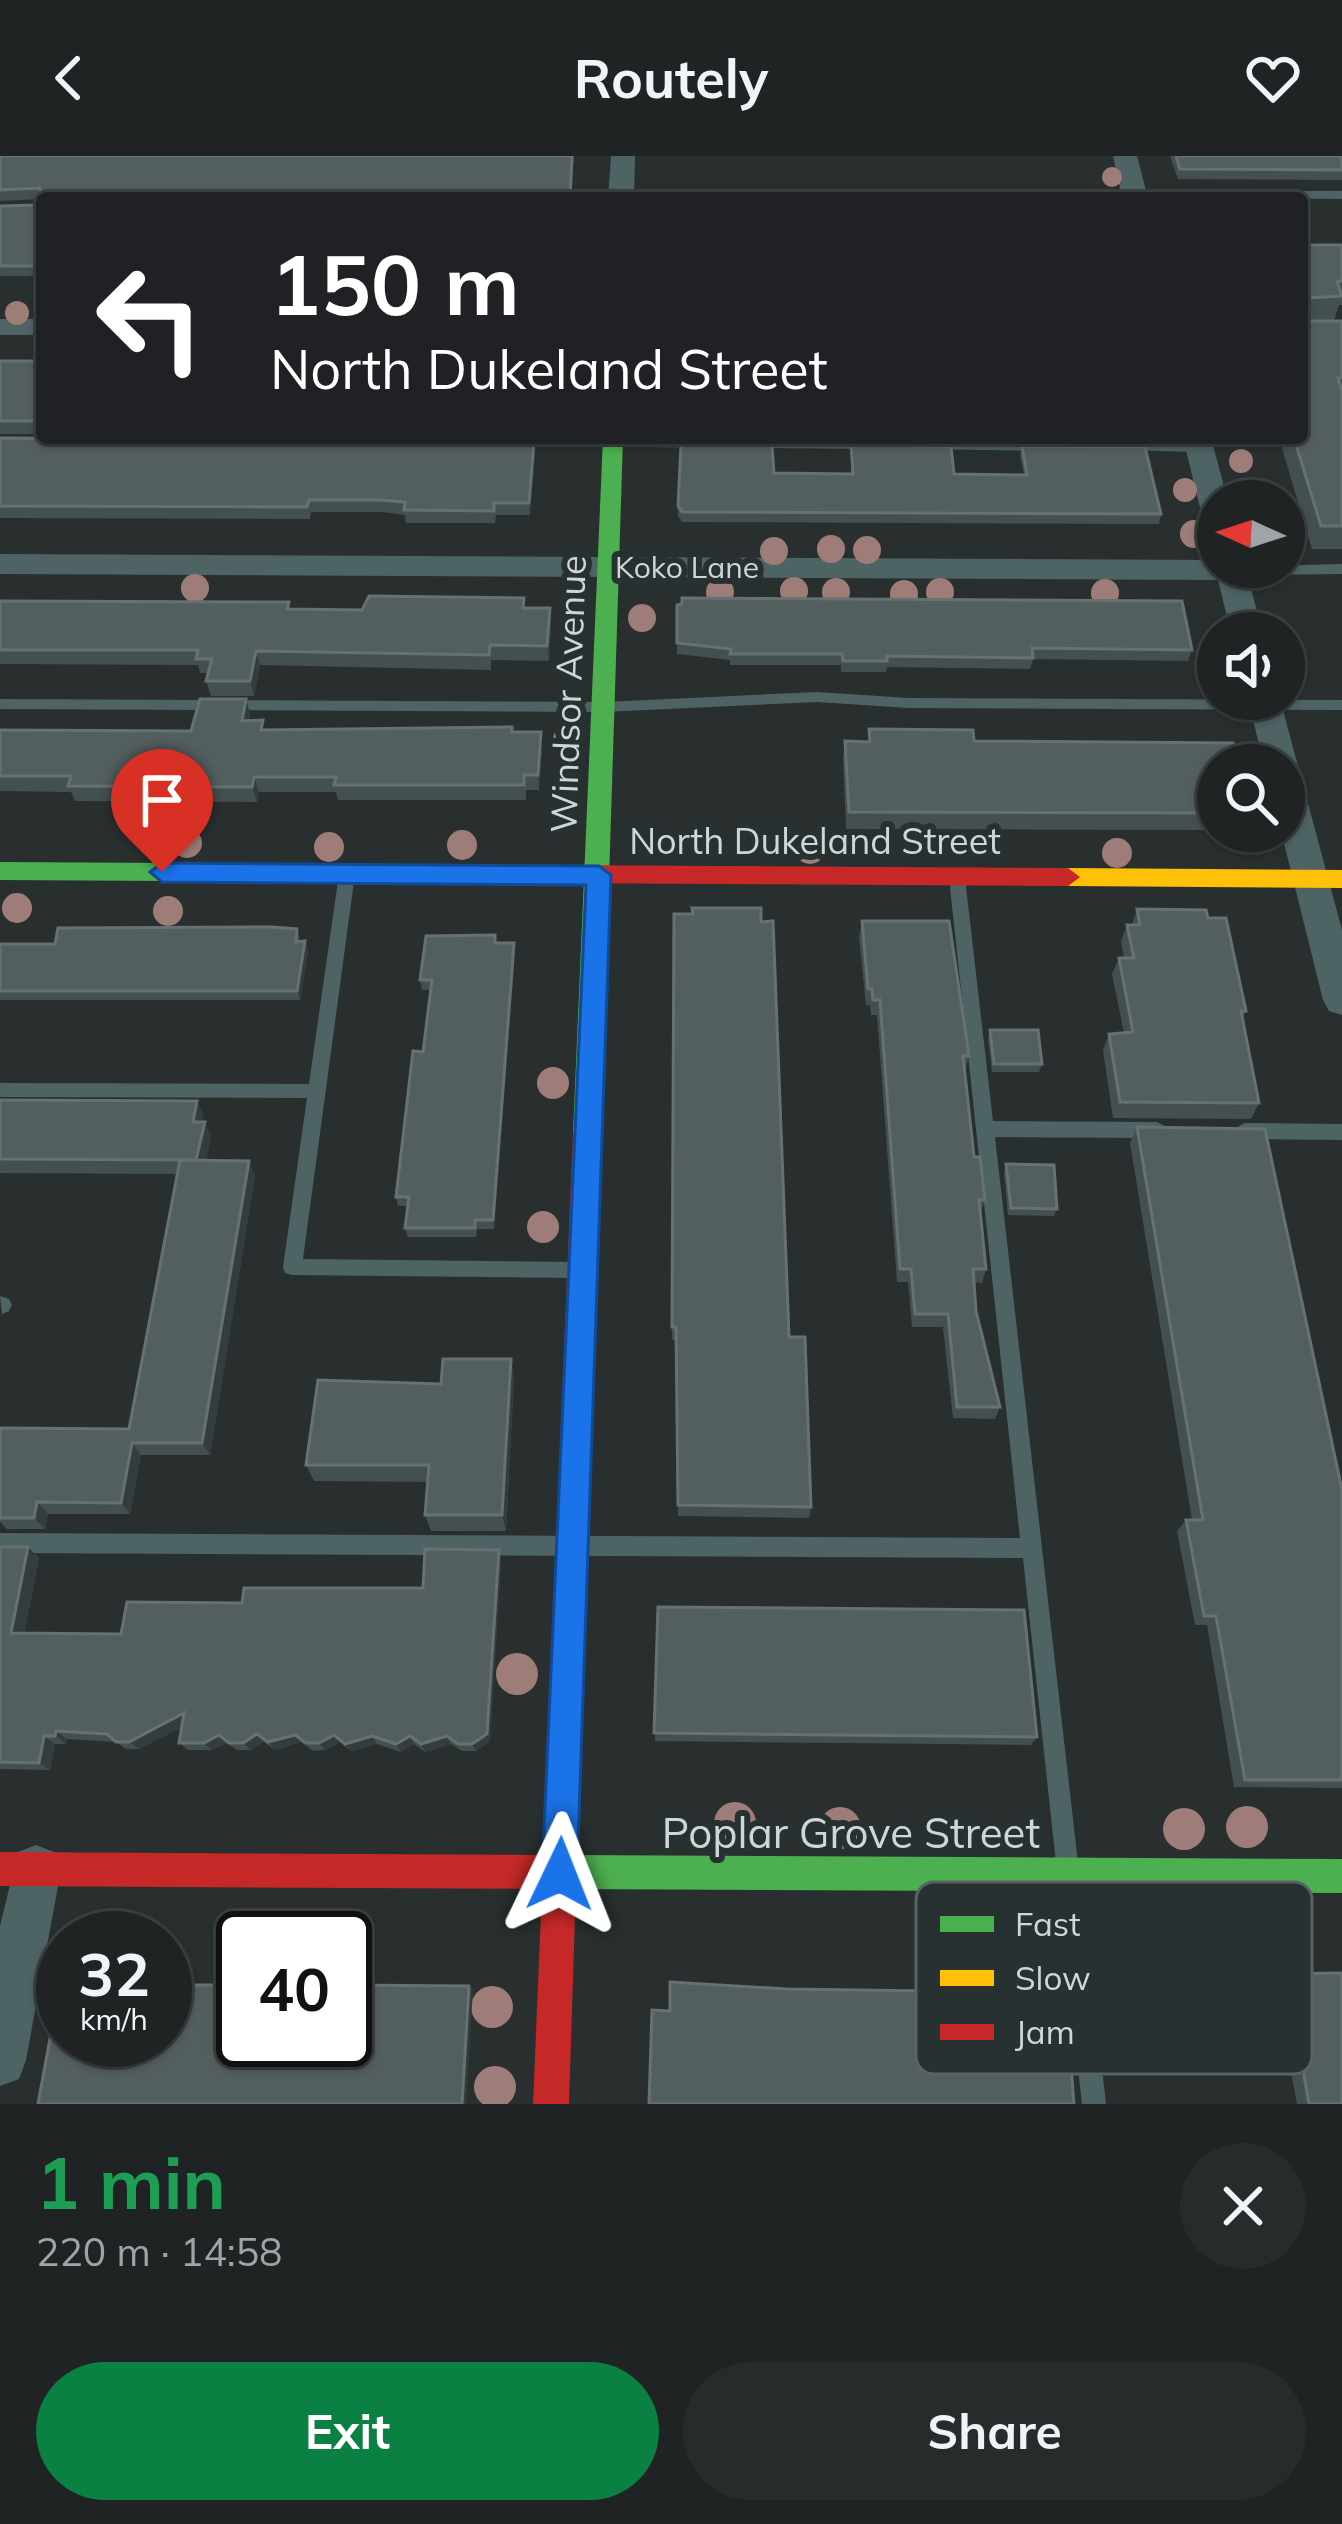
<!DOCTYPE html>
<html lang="en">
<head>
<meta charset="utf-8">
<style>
	:root { --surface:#1f2323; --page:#272b2b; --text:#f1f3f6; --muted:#a1a4a6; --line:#3c4041; --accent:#0b8043 }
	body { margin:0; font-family:Mulish,sans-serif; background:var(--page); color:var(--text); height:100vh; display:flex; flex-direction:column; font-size:45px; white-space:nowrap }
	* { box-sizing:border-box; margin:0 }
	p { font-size:39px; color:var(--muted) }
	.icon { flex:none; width:66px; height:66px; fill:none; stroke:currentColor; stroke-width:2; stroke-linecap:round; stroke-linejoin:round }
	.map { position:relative; height:1948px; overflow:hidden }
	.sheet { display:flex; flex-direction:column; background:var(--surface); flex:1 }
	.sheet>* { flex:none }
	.guide { position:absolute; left:36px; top:36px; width:1272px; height:252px; border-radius:12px; box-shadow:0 3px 9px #0004,0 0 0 3px var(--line); background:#202124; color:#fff; overflow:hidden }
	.needle { width:78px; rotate:273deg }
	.fabs { position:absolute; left:1197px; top:324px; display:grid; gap:24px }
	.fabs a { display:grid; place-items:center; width:108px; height:108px; border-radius:50%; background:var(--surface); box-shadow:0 3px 9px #0004,0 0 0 3px var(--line); font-size:60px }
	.speed { position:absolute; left:36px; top:1755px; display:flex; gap:24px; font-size:60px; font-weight:700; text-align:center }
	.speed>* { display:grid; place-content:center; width:156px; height:156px; border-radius:50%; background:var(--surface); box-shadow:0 3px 9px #0004,0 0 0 3px var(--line); line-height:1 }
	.speed small { font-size:30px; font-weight:400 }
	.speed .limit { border:6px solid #111; border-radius:18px; background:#fff; color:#111 }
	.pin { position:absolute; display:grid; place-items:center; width:102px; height:102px; color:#fff; margin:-123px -51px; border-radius:50% 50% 50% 0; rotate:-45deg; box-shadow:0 0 12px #0007 }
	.pin .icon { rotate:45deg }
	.me { position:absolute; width:132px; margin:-66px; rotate:2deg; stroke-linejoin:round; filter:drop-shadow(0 0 9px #0008) }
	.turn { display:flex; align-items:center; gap:42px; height:252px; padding:0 36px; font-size:54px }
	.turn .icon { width:156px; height:156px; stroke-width:2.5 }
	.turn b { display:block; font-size:84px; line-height:102px }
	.round { display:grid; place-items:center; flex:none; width:126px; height:126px; border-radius:63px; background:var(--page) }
	.head { display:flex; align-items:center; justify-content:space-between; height:204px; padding:0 36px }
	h1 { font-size:72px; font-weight:700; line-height:90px; color:#1e9e55 }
	.button { display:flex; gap:24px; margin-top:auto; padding:24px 36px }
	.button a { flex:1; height:138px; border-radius:72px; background:var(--accent); color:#fff; font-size:48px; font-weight:700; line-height:138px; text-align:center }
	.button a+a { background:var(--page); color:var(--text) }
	header { display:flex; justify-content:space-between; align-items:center; height:156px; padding:0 36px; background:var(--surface); font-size:54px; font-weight:700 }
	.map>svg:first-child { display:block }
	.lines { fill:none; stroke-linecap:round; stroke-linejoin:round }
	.lane { fill:#4e6364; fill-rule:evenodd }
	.street { fill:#4e6364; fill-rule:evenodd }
	.fast { fill:#4caf50; fill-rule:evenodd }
	.slow { fill:#ffc107; fill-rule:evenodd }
	.jam { fill:#c62828; fill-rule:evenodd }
	.tree { fill:#9e7d78 }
	.wall { fill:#445050 }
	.shaded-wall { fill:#333d3d }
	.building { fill:#535e5e; stroke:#667171; stroke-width:3 }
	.route { fill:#1a73e8; stroke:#114b97; stroke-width:3 }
	.labels { text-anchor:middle; stroke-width:12; stroke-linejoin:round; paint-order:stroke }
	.far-street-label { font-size:30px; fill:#d0d6d6; stroke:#273131 }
	.street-label { font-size:36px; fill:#d0d6d6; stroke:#273131 }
	.near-street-label { font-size:42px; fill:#d0d6d6; stroke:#273131 }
	.key { fill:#273131; stroke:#5a6363; stroke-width:3 }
	.key-label { font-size:33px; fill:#d0d6d6 }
</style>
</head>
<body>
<header><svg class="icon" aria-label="back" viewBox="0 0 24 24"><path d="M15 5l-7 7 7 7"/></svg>Routely<svg class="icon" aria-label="heart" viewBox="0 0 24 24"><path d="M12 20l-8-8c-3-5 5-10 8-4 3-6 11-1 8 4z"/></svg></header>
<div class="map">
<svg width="1342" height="1948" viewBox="0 0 1342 1948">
	<rect width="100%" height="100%" fill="#292f2f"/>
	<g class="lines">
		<!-- lane -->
		<g class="lane">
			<path d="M1135,35H1342V43L1131,41L1129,39Z"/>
			<path d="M514,283L876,285L883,289L876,293L509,290L507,287Z"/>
			<path d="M928,286L1044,287L1051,291L1044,295L923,293V287Z"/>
			<path d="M1126,287L1199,288L1206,292L1199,296L1121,294V288Z"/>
			<path d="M1342,408V418L1231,419L1224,414L1226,411Z"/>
			<path d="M817,536L909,542L1342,544V554L909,552L817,546L604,556L0,553V543L604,546Z"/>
			<path d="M347,712L355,718L303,1103L574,1106L581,1108L583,1114L581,1120L574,1122L292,1119L285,1117L283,1111L307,942L0,941V927L309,928L339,718Z"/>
			<path d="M957,716L965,722L993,965L1157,966L1163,969L1166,974L1163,979L1157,982L995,981L1078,1707L1075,1715L1067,1718L1059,1715L1056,1707L1023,1402L0,1397V1377L1020,1382L949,722Z"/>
			<path d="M1245,967L1342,968V984L1245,983L1239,980L1236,975L1239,970Z"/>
			<path d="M0,1140L9,1143L12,1149L9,1155L2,1158Z"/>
			<path d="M1070,1722L1078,1726L1082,1734L1106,1948H1082L1058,1734L1062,1726Z"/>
		</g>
		<!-- street -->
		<g class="street">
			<path d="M611,0H635L634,42H608Z"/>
			<path d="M1113,0H1137L1148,42H1122Z"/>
			<rect x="0" y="163" width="42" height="16"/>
			<path d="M1183,282H1211L1228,345H1218V374L1203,364Z"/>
			<path d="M0,398L1218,404V411H1245L1263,477H1231L1218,424L0,418Z"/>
			<path d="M1248,543H1280L1342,774V859L1329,855L1323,844L1281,675L1284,609H1264Z"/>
			<path d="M36,1689L54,1696L61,1714L26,1904L19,1923L0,1930V1770L18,1696Z"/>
		</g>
		<!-- fast -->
		<g class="fast">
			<path d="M603,282H623L601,977L597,985H577L573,977Z"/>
			<path d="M0,706L544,709L556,718L544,727L0,724Z"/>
			<path d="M566,1699L1342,1703V1737L566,1733L554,1728L549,1716L554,1704Z"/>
		</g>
		<!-- slow -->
		<path class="slow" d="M1068,712L1342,714V732L1068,730L1056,721Z"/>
		<!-- jam -->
		<g class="jam">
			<path d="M544,709L1068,712L1080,721L1068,730L544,727L532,718Z"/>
			<path d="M587,966L597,969L601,977L577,1703L583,1716L576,1729L569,1948H533L542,1733L0,1730V1696L543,1699L573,977L577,969Z"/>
		</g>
	</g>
	<!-- trees -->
	<g class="tree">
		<circle cx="1112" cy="21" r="10"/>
		<circle cx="17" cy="157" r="12"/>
		<circle cx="1241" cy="305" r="12"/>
		<circle cx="1185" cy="334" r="12"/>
		<circle cx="1194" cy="378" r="14"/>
		<circle cx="831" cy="393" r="14"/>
		<circle cx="867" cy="394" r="14"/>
		<circle cx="774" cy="395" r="14"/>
		<circle cx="195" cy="432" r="14"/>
		<circle cx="794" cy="435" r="14"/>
		<circle cx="720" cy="436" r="14"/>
		<circle cx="836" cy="436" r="14"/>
		<circle cx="940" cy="436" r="14"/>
		<circle cx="1105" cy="437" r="14"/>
		<circle cx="904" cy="438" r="14"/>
		<circle cx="642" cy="462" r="14"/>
		<circle cx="567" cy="584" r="14"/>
		<circle cx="187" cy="687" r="15"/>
		<circle cx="462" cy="689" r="15"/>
		<circle cx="329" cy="691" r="15"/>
		<circle cx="810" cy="693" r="15"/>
		<circle cx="1117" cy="697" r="15"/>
		<circle cx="17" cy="752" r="15"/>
		<circle cx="168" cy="755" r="15"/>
		<circle cx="553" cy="927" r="16"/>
		<circle cx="543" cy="1071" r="16"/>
		<circle cx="517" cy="1518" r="21"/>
		<circle cx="735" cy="1667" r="21"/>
		<circle cx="1247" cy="1671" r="21"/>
		<circle cx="840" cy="1672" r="21"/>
		<circle cx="1184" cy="1673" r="21"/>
		<circle cx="492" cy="1851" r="21"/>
		<circle cx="495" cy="1931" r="21"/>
	</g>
	<!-- wall -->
	<g class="wall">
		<path d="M0,0H574L571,42H42V120H0V50L39,49L41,43L0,45Z"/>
		<path d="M1170,0H1342V24L1178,23Z"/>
		<path d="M1302,89H1342V149H1339L1334,164H1309L1342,165V393H1312L1279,282H1302Z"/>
		<rect x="0" y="205" width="42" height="73"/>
		<path d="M0,282L534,285L535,297L530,359H496L495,367H406L405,359L382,356H311L310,363L0,362Z"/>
		<path d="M1017,282H1139V283Z"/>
		<path d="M851,289L954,318H1024L1020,300L1022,290L1161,358L1159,368L682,366L678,360V350L774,317H851Z"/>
		<path d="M0,445L289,446L290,453L362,454L550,452L551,467L549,505L491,504V514L260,509L254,540H211L206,525L208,517H200L198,509L0,508Z"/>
		<path d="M677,449L1192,494L1188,505L1033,503L1030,513L887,511L886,516H841V509H730V504L677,498Z"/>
		<path d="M246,543L250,559L249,565L265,574L513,576L542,592L539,634H526V644H338L336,636H259L257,646L75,645L71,636L0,635V574L191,575Z"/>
		<path d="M869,573L1218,609V674L846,673L843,602L845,585L868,586Z"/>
		<path d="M1137,753L1208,762L1246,855L1243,862L1259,947L1251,963L1113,962L1103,894L1109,878L1124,877L1112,818L1119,802H1124L1121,785L1127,769H1132Z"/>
		<path d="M862,765L969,900L965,915L974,1001L985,1044L980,1058L986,1113L982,1127L974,1126L976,1155L1000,1251L995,1263L953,1262L943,1171H912L908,1126H897L877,859H871L870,849H866L859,781Z"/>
		<path d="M297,773L300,785H305L308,795L300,844H0V788H55Z"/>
		<path d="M495,779L496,787L515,797L494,1073H477L476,1081H408L405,1072L408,1050H398L396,1041L423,896L431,834H422L420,824Z"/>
		<path d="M990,874L1042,908L1039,916H992L988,882Z"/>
		<path d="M0,944L204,960L202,966L211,980L206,1005L255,1020L210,1299H141L130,1358H48L45,1373H7L0,1366V1272L129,1273L177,1018L0,1017Z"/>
		<path d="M1137,971L1342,1334V1632L1234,1631L1207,1469H1195L1177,1375L1186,1364H1192L1130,987Z"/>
		<path d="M1006,1008L1057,1053L1054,1060L1008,1059L1004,1016Z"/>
		<path d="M671,1084L789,1181L811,1351L809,1362L678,1360L676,1184H672Z"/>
		<path d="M514,1221L506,1375H431L425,1359L428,1326L314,1325L306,1309L441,1228Z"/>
		<path d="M0,1391H28L39,1402L24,1477L121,1478L242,1447L423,1432L499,1394L501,1404L490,1585L476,1595H462L451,1588L425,1596L414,1588L401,1596L377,1588L351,1595L340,1586L325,1594L313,1595L301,1586L275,1594L264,1586L251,1594H237L227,1587L212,1594H188L179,1587L182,1571L139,1593H126L116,1586L67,1583L66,1588H55L50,1614L0,1613Z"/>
		<path d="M658,1451L1037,1581L1031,1589L655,1585Z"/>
		<path d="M1109,1811L1190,1865L1111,1866V1862L1101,1864L1099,1842L1108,1840L1105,1813Z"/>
		<path d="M1270,1818L1342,1948H1297L1282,1866H1266L1258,1822Z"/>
	</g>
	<!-- shaded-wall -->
	<g class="shaded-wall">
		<path d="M534,285L535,297L530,359L529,347Z"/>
		<path d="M550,452L551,467L549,505L547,490Z"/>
		<path d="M256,495L260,509L254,540L250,525Z"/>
		<path d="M246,543L250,559L246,580L242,565Z"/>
		<path d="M541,576L542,592L539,634L538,619Z"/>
		<path d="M254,621L259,636L257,646L252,631Z"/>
		<path d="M305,785L308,795L300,844L297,835Z"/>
		<path d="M514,787L515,797L494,1073L493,1064Z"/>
		<path d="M197,945L204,960L200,980L193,966Z"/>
		<path d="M205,966L211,980L203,1018L196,1004Z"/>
		<path d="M249,1005L255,1020L210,1299L202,1287Z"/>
		<path d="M511,1203L514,1221L506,1375L502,1359Z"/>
		<path d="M132,1287L141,1299L130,1358L121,1347Z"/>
		<path d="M37,1346L48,1358L45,1373L34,1362Z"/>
		<path d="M28,1391L39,1402L23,1486L11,1477Z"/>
		<path d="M499,1394L501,1404L490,1585L476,1595L472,1588Z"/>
		<path d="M184,1557L193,1565L139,1593L129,1586Z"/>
		<path d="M56,1575L67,1583L66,1588L55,1580Z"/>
		<path d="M257,1578L264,1586L251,1594L243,1587Z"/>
		<path d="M219,1579L227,1587L212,1594L204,1587Z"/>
		<path d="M295,1579L301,1586L275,1594L268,1586Z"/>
		<path d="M334,1579L340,1586L325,1594L319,1587Z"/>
		<path d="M44,1580L55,1588L50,1614L39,1607Z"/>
		<path d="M372,1580L377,1588L351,1595L345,1588Z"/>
		<path d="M410,1580L414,1588L401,1596L396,1588Z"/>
		<path d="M447,1580L451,1588L425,1596L421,1588Z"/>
		<path d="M469,1830L473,1833L466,1948H462Z"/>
	</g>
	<!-- building -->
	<g class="building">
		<path d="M0,0H572L570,42H42V110H0V50L39,49L43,37L39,32L0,34Z"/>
		<path d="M1176,0H1342V14L1180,13Z"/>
		<path d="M1302,89H1342V125H1337L1342,140L1307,142L1305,161L1310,165H1342V222H1338L1342,235V370H1321L1294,282H1302Z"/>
		<rect x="0" y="205" width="42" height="60"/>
		<path d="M0,282L534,285L529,347H494V355L404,354L405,346L380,344H309L307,351L0,350Z"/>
		<path d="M681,288L772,289L774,317L853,318L851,289L951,290L954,318L1027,319L1022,290L1145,291L1161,358L682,356L678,350Z"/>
		<path d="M369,440L524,442L523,452H550L547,490L490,489L489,499L256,495L250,525H206L212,503H196L198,494H0V445L289,446L287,453L362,454Z"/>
		<path d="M682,442L1182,445L1192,494L1032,492L1033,502L887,500V505H843L842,498H730L731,493L677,487V449L682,448Z"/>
		<path d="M200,543H246L242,565L263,564L261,574L512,571V576H541L538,619H524V629H334L336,621H254L252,631L68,630L71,620H0V574L191,575Z"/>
		<path d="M869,573L973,574L974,585L1233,587L1239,609H1218V657L849,656L845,585L870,586Z"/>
		<path d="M692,752H761V766L773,765L789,1181H805L811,1351L678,1349L676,1171H672L674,758H693Z"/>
		<path d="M1137,753L1206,754L1208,762H1226L1246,855H1241L1259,947L1120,946L1109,878L1133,876L1119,802H1134L1127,769H1140Z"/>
		<path d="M862,765H949L969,900H963L974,1001H980L985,1044H979L986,1113H973L976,1155L1000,1251H957L948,1158H915L911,1113H900L880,844H873L872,833H868Z"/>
		<path d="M272,771L297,773L296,786L305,785L297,835H0V788H55L58,772Z"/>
		<path d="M495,779V787H514L493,1064H475V1072H405L409,1041H396L413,895L423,896L432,824H420L426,780Z"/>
		<path d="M990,874H1038L1042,908H994Z"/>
		<path d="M0,944L197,945L193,966H205L196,1004L0,1003Z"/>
		<path d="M1137,971L1265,973L1342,1334V1624H1245L1216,1460H1204L1186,1364H1203Z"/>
		<path d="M180,1004L249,1005L202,1287H132L121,1347L37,1346L34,1362H0V1272L129,1273Z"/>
		<path d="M1006,1008L1054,1009L1057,1053L1011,1052Z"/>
		<path d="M443,1203H511L502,1359H425L429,1309H306L318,1224L441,1228Z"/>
		<path d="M0,1391H28L11,1477L121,1478L127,1446L242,1447L244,1432H423L425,1393L499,1394L487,1578L472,1588H458L447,1580L421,1588L410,1580L396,1588L372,1580L345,1588L334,1579L319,1587H306L295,1579L268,1586L257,1578L243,1587H229L219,1579L204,1587H179L184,1557L129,1586H116L107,1578L56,1575L55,1580H44L39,1607L0,1606Z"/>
		<path d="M658,1451L1024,1454L1037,1581L654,1577Z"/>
		<path d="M1342,1817V1948H1309L1294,1863H1277L1270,1818Z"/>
		<path d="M670,1826L786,1833L1073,1837L1077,1869L1068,1871L1074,1948H649L652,1854L670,1855Z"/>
		<path d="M60,1828H63V1884H165V1829H243V1884H345V1829L469,1830L462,1948H38Z"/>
	</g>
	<!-- route -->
	<path class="route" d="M162,707L599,710L611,719L577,1718L572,1731L560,1736L547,1731L542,1718L586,729L162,726L150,716Z"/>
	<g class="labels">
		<!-- far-street labels -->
		<g class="far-street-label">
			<text x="687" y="422">Koko Lane</text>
		</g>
		<!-- street labels -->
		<g class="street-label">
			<text transform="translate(568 538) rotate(-88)" y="13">Windsor Avenue</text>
			<text x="815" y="698">North Dukeland Street</text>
		</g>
		<!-- near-street labels -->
		<g class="near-street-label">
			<text x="851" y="1692">Poplar Grove Street</text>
		</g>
	</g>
	<!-- legend -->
	<rect x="916" y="1726" width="396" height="192" rx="18" class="key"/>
	<rect x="940" y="1760" width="54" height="16" fill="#4caf50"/>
	<rect x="940" y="1814" width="54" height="16" fill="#ffc107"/>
	<rect x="940" y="1868" width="54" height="16" fill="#c62828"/>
	<g class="key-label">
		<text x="1015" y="1780">Fast</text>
		<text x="1015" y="1834">Slow</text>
		<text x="1015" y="1888">Jam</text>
	</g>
</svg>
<div class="fabs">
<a><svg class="needle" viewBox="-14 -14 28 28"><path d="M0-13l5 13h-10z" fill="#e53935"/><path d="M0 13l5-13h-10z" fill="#a1a4a6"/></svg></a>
<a><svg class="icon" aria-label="sound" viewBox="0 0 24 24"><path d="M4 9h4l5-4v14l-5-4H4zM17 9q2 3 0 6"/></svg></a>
<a><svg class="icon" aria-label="search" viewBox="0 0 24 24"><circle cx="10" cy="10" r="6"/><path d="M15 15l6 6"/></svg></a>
</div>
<div class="speed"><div>32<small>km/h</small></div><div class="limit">40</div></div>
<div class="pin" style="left:162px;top:716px;background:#d93025"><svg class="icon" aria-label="arrive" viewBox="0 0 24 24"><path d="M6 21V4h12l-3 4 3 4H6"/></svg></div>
<svg class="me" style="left:560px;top:1718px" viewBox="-20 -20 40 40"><path d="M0-17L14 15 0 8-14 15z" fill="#1a73e8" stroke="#fff" stroke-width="4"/></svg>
<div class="guide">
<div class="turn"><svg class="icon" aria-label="left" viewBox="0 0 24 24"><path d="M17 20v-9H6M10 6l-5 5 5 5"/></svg><div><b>150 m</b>North Dukeland Street</div></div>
</div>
</div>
<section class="sheet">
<div class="head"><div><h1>1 min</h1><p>220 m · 14:58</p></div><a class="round"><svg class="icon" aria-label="close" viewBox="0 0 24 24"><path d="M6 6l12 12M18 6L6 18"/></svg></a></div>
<div class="button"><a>Exit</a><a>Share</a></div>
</section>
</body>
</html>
